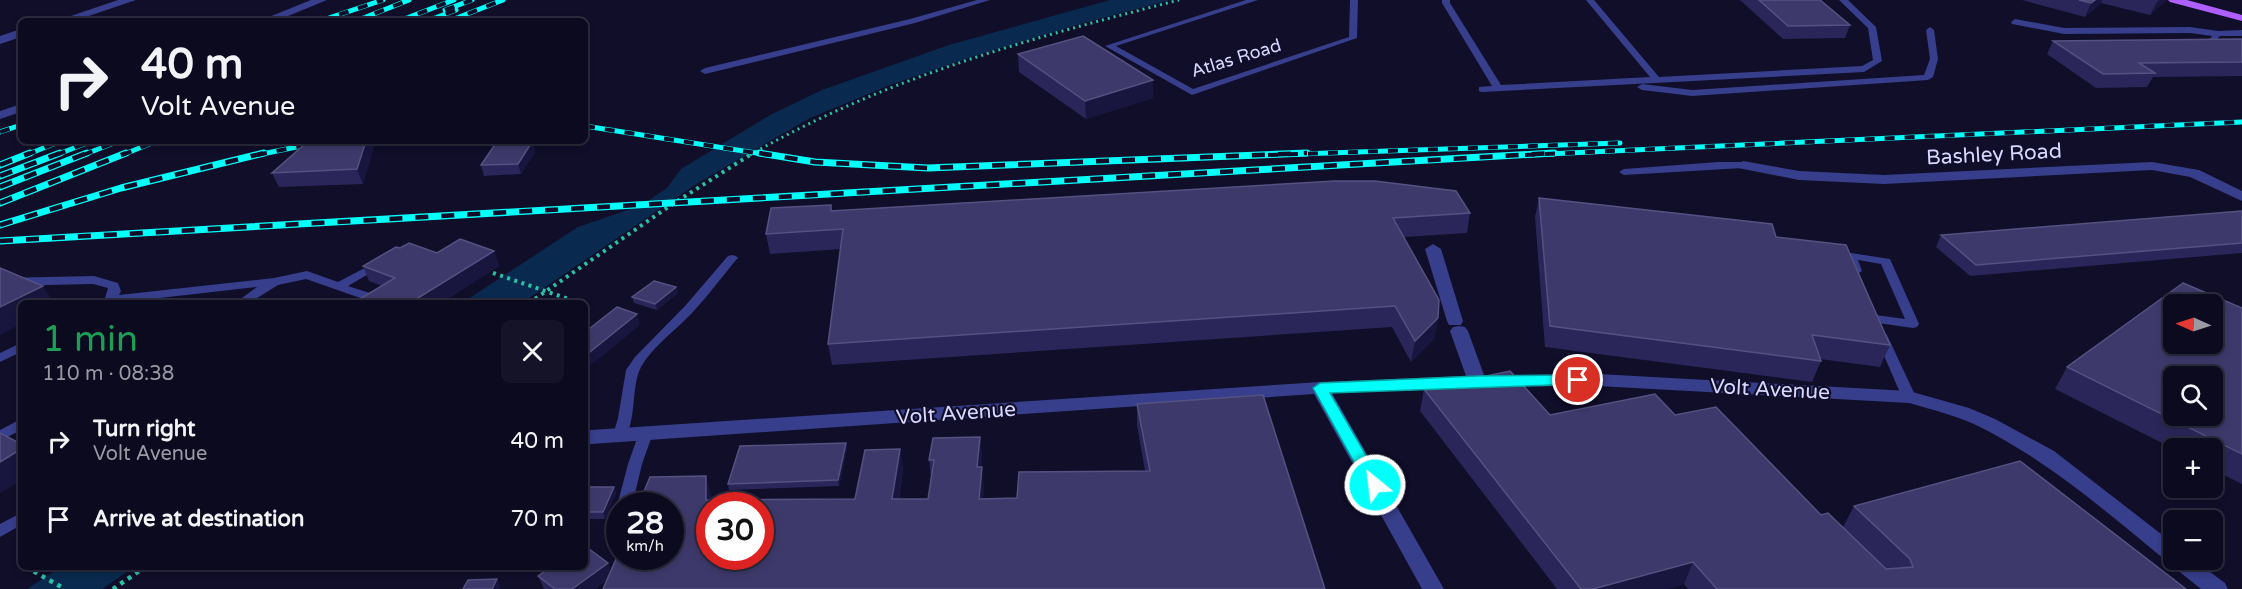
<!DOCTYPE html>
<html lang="en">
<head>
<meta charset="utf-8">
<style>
	:root { --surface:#0c0a1f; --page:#151328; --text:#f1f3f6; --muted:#9a9aa4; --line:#2c2b3d }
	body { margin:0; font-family:"Varela Round",sans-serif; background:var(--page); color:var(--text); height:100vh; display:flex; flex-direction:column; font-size:22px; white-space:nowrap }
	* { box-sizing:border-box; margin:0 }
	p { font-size:20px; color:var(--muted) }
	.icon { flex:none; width:33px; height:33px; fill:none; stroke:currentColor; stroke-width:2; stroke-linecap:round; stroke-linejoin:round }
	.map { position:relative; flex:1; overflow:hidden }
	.sheet { position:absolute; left:18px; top:300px; width:570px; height:270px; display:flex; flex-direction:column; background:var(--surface); border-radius:9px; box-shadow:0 3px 9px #0003,0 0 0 2px var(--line) }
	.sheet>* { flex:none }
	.banner { position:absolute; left:18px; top:18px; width:570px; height:126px; border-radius:9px; box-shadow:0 3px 9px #0003,0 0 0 2px var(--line); background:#0c0a1f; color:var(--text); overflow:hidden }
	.needle { width:39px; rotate:273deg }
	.tools { position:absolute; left:2163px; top:294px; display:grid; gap:12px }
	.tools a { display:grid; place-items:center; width:60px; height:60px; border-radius:9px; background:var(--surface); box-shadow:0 3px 9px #0003,0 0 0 2px var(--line); font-size:30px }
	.speed { position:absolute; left:606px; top:492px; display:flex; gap:12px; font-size:30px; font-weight:700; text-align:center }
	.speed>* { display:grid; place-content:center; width:78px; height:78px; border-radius:50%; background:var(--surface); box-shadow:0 3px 9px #0003,0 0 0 2px var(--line); line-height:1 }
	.speed small { font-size:15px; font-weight:400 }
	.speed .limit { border:9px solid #d22; background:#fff; color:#111 }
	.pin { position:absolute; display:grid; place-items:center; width:51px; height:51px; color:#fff; margin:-26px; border:3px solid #fff; border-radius:50%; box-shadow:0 2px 6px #0007 }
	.me { position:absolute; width:66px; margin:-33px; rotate:331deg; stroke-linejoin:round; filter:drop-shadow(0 0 4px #0008) }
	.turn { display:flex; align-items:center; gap:21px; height:126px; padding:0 24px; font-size:27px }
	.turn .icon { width:78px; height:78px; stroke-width:2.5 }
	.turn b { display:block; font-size:42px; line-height:51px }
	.round { display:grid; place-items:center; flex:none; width:63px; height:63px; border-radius:9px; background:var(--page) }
	.head { display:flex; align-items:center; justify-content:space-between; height:102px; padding:0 24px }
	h1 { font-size:36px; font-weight:600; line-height:45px; color:#1e9e55 }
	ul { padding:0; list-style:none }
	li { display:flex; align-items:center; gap:18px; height:78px; padding:0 24px }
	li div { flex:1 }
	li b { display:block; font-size:22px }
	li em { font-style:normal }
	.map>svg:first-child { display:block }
	.water { fill:#092a4e }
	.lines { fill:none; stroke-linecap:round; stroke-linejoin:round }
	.path-far2 { stroke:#28c2a6; stroke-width:3; stroke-dasharray:2 4; stroke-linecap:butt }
	.path-far1 { stroke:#28c2a6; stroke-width:4; stroke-dasharray:3 4.5; stroke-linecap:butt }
	.path { stroke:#28c2a6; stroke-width:4.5; stroke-dasharray:4 5; stroke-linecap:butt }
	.service { fill:#373e8b; fill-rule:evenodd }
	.minor { fill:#373e8b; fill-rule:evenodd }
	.primary { fill:#af5eff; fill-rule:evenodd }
	.rail-far1-casing { stroke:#03fff9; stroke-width:5 }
	.rail-casing { stroke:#03fff9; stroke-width:7 }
	.rail-far1 { stroke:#100e29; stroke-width:4; stroke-dasharray:10; stroke-linecap:butt }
	.rail { stroke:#100e29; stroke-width:4.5; stroke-dasharray:13; stroke-linecap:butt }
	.wall { fill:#2a2659 }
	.shaded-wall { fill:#18153e }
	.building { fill:#3d396a; stroke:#555282; stroke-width:1.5; fill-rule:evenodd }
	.route { fill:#03fff9; stroke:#02a6a2; stroke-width:1.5 }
	.labels { text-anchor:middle; stroke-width:4.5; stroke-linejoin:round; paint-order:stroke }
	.far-street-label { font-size:18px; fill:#d7d7ff; stroke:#100e29 }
	.street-label { font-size:21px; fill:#d7d7ff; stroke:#100e29 }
</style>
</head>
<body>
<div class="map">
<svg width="2242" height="589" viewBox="0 0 2242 589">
	<rect width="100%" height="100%" fill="#100e29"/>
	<!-- water -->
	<g class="water">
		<path d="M1110,0H1170L1080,24L968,58L890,85L810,118L698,183L522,303H462L578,227L642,205L667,188L681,169L772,114L822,90L949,45Z"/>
		<path d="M61,567H134L102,589H27Z"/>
	</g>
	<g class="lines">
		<!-- path-far2 -->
		<path class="path-far2" d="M750,155C884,78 1031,38 1179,0"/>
		<!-- path-far1 -->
		<g class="path-far1">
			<path d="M493,273L580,303"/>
			<path d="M529,303L668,207L753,153"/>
		</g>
		<!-- path -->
		<g class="path">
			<path d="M26,567L65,589"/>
			<path d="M113,589L145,567"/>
		</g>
		<!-- service -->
		<g class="service">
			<path d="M977,0H990L915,23L705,74L700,71L705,68L910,19Z"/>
			<path d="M1246,0H1258L1116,46L1193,89L1349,37L1350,0H1358L1357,38L1192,95L1105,46Z"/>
			<path d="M1442,0H1450V3L1501,85L1650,77L1586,0H1594L1659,77L1862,66L1873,60L1868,28L1839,0H1848L1876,27L1882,61L1864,72L1482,92L1479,91V87L1492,86L1442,3Z"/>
			<path d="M2015,19L2064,28L2190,27L2218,31L2242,30V36H2220L2213,43L2209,40L2212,36L2190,33L2064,34L2012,24L2011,22Z"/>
			<path d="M1930,27L1934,30L1938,59L1933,77L1928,80L1692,96L1642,90L1637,87L1642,84L1692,90L1924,75L1930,59L1926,30Z"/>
			<path d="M1718,162H1743L1748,165L1743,168L1624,175L1619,172L1624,169Z"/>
			<path d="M1851,253L1890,259L1919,324L1917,327L1913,328L1871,322L1869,319L1875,315L1905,319L1881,264L1858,260L1862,271L1856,275L1852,273L1845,256Z"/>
			<path d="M732,255L736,256L738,258L736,260C721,278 707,297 692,313C676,330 653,346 641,367C631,386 637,417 625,438H615L613,435L618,418L626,370L635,357L685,306L728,256Z"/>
			<path d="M378,261L382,262L384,264L382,266L348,286L379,296L381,299L377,303H364L366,300L306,279L278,285L249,303H235L257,287L116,303H99L105,298L108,288L93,284L0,286V278L94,276L118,283L121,291L119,295L274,278L307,271L338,282Z"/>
			<path d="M1881,331L1887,335L1916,397L1914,400H1904L1902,397L1875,335Z"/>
			<path d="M21,343V352L0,362V353Z"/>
			<path d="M21,419V430L0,441V430Z"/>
			<path d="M646,428L651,430L653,433L642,464L632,506H620L619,510L617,506L628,464L639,433L641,430Z"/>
			<path d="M21,513V525L0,537V524Z"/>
			<path d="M620,518V529L619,530L614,528L611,524L615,519Z"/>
		</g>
		<!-- minor -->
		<g class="minor">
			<path d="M118,0H136L74,21H56Z"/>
			<path d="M311,0H327L276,21H259Z"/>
			<path d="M21,29V37L0,44V36Z"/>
			<path d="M21,104V112L0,119V111Z"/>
			<path d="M1743,161L1799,171L1884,175L2152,162L2199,170L2242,191V201L2190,177L2152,170L1884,184L1799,180L1738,168L1736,165Z"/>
			<path d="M1433,244L1441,249L1463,321L1461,325H1449L1447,321L1425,249Z"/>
			<path d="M1459,326L1465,327L1468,331L1484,375L1598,374L1909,391L1969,408L1995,419L2054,451L2174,544V560H2194L2225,583L2228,589H2201C2131,534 2063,469 1982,428C1959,416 1933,410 1909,403L1598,386L1477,387L1332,393L1444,589H1422L1314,394L591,444L585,442V432L591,430L1320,382L1466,376L1450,331L1453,327Z"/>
		</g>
		<!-- primary -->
		<path class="primary" d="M2168,0H2187L2242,15V21L2170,2Z"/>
		<!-- rail-far1 casing -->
		<g class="rail-far1-casing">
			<g id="rail-far1">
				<path d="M445,10L472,0"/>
				<path d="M320,21L383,0"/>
				<path d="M356,21L409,0"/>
				<path d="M399,21L454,0"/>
				<path d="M427,21L456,10"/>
				<path d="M449,21L503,0"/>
				<path d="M585,126L769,155"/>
				<path d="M0,132L21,125"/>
				<path d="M26,155L61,141"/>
				<path d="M56,155L92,141"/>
				<path d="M83,155L119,141"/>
				<path d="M122,155L157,141"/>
				<path d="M257,155L326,141"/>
				<path d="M1268,155L1620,143"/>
				<path d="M1525,155L2242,122"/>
			</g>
		</g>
		<!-- rail casing -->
		<g class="rail-casing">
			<g id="rail">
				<path d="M759,153L815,162L928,168L1307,153"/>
				<path d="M0,165L30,153"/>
				<path d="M0,176L60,153"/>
				<path d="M0,187L87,153"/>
				<path d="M0,203L126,153"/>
				<path d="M0,225L121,188L264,153"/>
				<path d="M0,241L1554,153"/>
			</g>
		</g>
		<!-- rail-far1 -->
		<use href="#rail-far1" class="rail-far1"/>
		<!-- rail -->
		<use href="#rail" class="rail"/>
	</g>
	<!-- wall -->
	<g class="wall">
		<path d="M1740,0H1820L1850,25L1845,38L1783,39Z"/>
		<path d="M2022,0H2166L2150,15L2101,3L2085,17Z"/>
		<path d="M2242,39V76L2153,77L2147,87L2096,88L2047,54L2053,41Z"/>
		<path d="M1018,54L1153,98L1086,119L1019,72Z"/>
		<path d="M340,141H372L374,146L363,184L279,187L272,173L338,144Z"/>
		<path d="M532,142L535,152L521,174L484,176L481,165Z"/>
		<path d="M1539,198L1776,237L1890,345L1880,367L1820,359L1821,361L1812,382L1545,347L1535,217Z"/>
		<path d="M832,211L1470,213L1467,233L1404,237L1438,318L1434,339L1411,362L1392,327L832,365L828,344L841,249L770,254L766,234Z"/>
		<path d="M2242,211V253L1970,276L1936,247L1941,235Z"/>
		<path d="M400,248L437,253L494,251L499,266L441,303H353L382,286L369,281L363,266Z"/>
		<path d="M676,287L678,293L657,310L634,303L632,297Z"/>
		<path d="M2242,308V484L2212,469V448L2174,449L2055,389L2067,367Z"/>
		<path d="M1424,389L1550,415H1675L1821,515L1843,527L1854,506L2186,589H1688L1684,584L1667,589H1557L1420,411Z"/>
		<path d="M1137,404L1325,589L607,580L594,589H544L538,576L611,571L712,498V500L855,499L900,449L903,471L899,499H928L931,478L929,460L980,437L982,458L981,467L984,489L983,499L1017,498L1145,471L1137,425Z"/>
		<path d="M846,443L847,449L839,486L729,490L728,484Z"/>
		<path d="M585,487H614L616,493L605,519H585Z"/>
	</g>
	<!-- shaded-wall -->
	<g class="shaded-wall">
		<path d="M2095,0H2102L2101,3L2085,17L2091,3Z"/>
		<path d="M2159,0H2166L2150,15L2157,2Z"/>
		<path d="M1153,80V98L1086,119L1085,101Z"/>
		<path d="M366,141H372L374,146L363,184L357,169Z"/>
		<path d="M532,142L535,152L521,174L518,164Z"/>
		<path d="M494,251L499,266L441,303H410Z"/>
		<path d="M43,286L54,303H21V324L0,335V307Z"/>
		<path d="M676,287L678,293L657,310L655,304Z"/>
		<path d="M637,314L640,325L585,370V356Z"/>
		<path d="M1438,318L1434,339L1411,362L1415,341Z"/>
		<path d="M980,437L982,458L979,489L977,467Z"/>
		<path d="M846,443L847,449L839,486L838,480Z"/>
		<path d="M21,449V481L0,493V462Z"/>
		<path d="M900,449L903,471L895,521L892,499Z"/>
		<path d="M982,467L984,489L982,521L979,499Z"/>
		<path d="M587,472L589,478L585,486V475Z"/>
		<path d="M706,476L712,498V506L706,500Z"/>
		<path d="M614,487L616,493L605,519L603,512Z"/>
		<path d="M1693,562L1684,584L1667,589H1593Z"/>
		<path d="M608,563L612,576L594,589H572Z"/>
		<path d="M497,579L501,589H492Z"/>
	</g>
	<!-- building -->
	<g class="building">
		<path d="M1759,0H1820L1850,25L1788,26Z"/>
		<path d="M2079,0H2095L2091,3Z"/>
		<path d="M1083,36L1153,80L1085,101L1018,54Z"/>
		<path d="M2242,39V62L2139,63L2155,73L2103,74L2053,41Z"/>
		<path d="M340,141H366L357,169L272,173L305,144H338Z"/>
		<path d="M532,142L518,164L481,165L496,143Z"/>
		<path d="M1335,181H1375L1456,191L1470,213L1393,218L1439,300L1438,318L1415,341L1395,306L828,344L843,229L766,234L771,208L831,205V211Z"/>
		<path d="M1539,198L1772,224L1776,237L1846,245L1890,345L1812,335L1821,361L1550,326Z"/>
		<path d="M2242,211V243L1976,265L1941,235Z"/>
		<path d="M460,239L494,251L410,303H353L395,278L363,266L396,247L400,248L409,243L437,253Z"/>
		<path d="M0,268L43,286L0,307Z"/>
		<path d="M654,281L676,287L655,304L632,297Z"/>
		<path d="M2183,283L2242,308V454L2067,367ZM2174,304H2212V344H2174ZM2174,376H2212V416H2174Z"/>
		<path d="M617,307L637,314L585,356V332Z"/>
		<path d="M1510,371L1550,415L1655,394L1675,415L1716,407L1821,515L1828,513L1886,569L1913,567L1910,559L1854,506L2020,461L2186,589H1717L1693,562L1593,589H1581L1424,389Z"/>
		<path d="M1263,395L1325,589H603L620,550V556H670V506H638L650,477L706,476V500L855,499L865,450L900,449L892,499H928L934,460H929L933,438L980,437L977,467H982L979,499L1017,498L1019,472L1150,471L1137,404ZM710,506H760V556H710Z"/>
		<path d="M0,433L21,444V449L0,462Z"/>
		<path d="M846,443L838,480L728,484L740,446Z"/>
		<path d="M585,487H614L603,512H585Z"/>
		<path d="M585,546L608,563L572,589H555L538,576L551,567H585Z"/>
		<path d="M497,579L492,589H463L468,580Z"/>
	</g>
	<!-- route -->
	<path class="route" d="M1578,375L1583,377L1585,380L1583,384L1330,393L1383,485L1380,489H1369L1313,388L1320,383L1477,376Z"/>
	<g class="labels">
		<!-- far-street labels -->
		<g class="far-street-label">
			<text transform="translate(1236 58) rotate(-17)" y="6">Atlas Road</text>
		</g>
		<!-- street labels -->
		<g class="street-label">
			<text transform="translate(1994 154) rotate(-3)" y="7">Bashley Road</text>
			<text transform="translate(1770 389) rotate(3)" y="7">Volt Avenue</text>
			<text transform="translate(956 413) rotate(-4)" y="7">Volt Avenue</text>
		</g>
	</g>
</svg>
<div class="tools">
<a><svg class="needle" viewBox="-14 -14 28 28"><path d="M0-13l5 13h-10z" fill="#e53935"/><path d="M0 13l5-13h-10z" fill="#9a9aa4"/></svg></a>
<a><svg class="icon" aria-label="search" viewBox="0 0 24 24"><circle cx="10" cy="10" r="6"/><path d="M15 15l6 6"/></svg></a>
<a>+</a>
<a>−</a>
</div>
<div class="speed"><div>28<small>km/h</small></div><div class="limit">30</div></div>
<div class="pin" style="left:1578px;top:380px;background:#d93025"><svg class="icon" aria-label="arrive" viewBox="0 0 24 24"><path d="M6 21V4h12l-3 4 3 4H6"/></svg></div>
<svg class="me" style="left:1375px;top:485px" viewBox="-20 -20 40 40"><circle r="17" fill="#03fff9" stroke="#fff" stroke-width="3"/><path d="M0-11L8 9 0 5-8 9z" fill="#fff"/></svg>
<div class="banner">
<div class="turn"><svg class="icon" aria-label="right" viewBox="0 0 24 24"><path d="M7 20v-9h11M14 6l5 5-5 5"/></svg><div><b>40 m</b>Volt Avenue</div></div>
</div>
<section class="sheet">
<div class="head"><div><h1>1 min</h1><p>110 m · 08:38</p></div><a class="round"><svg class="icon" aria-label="close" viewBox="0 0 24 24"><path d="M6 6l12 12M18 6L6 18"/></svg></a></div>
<ul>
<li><svg class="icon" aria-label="right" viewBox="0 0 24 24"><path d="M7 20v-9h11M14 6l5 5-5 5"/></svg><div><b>Turn right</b><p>Volt Avenue</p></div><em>40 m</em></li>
<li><svg class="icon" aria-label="arrive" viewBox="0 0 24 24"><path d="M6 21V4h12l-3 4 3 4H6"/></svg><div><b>Arrive at destination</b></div><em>70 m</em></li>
</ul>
</section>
</div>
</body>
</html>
